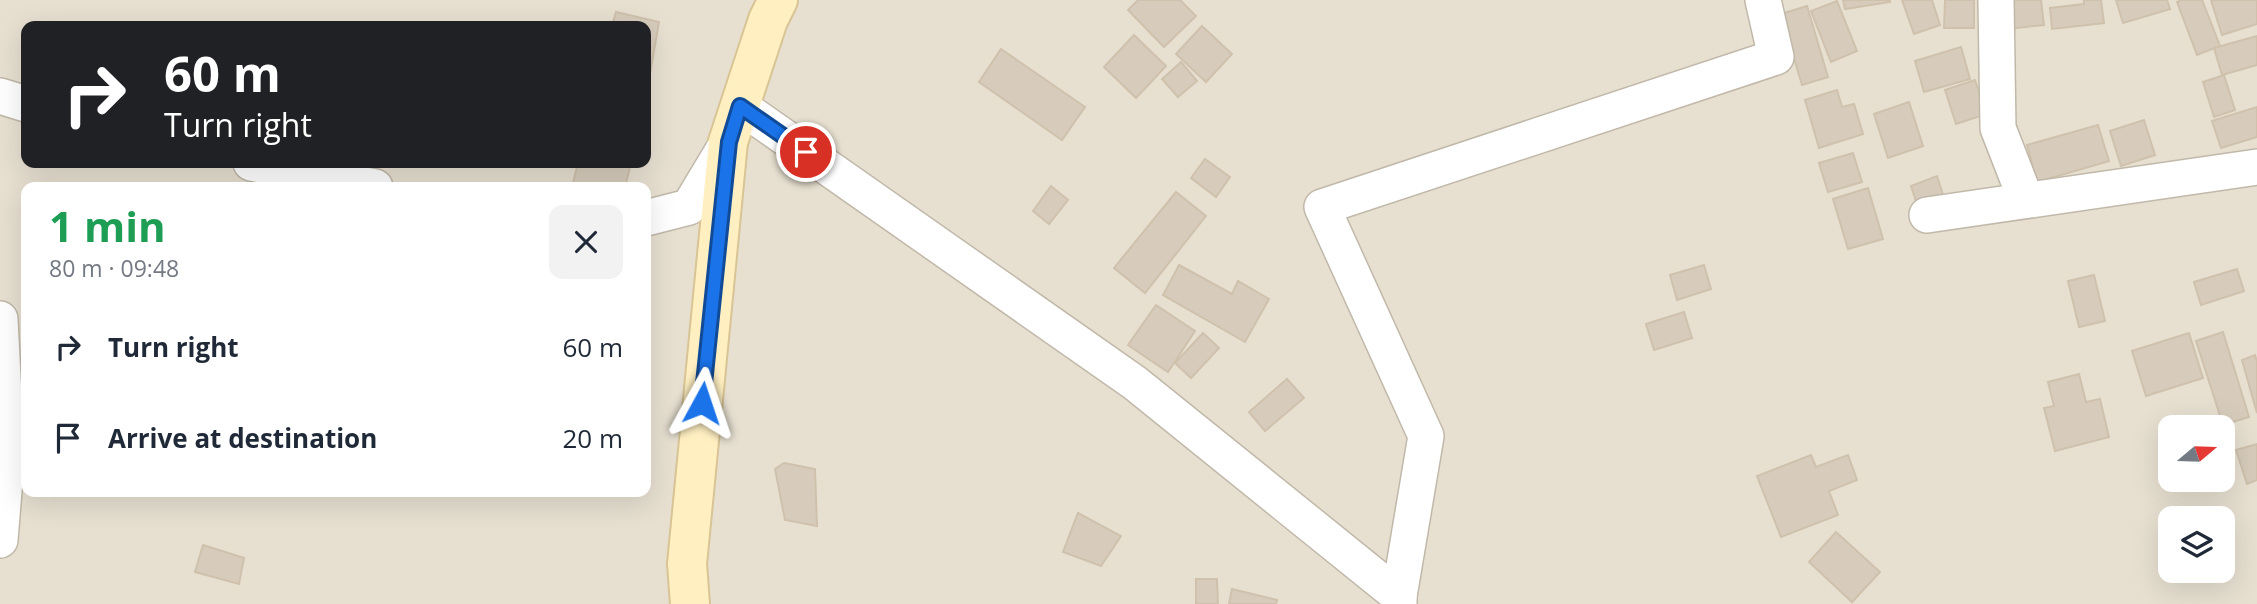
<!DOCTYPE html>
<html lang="en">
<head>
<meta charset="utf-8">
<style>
	:root { --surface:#fff; --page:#f2f2f3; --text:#1f2937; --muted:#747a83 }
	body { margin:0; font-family:"Open Sans",sans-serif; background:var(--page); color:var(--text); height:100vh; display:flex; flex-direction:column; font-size:26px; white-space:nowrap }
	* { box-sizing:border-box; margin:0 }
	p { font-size:23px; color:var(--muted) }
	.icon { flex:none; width:38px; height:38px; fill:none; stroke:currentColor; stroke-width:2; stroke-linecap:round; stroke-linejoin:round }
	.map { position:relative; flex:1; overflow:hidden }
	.details { position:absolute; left:21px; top:182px; width:630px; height:315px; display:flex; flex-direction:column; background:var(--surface); border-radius:14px; box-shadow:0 7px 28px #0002 }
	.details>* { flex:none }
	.banner { position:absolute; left:21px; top:21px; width:630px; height:147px; border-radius:14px; box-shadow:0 7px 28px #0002; background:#202124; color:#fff; overflow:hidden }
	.needle { width:46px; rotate:71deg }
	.controls { position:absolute; left:2158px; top:415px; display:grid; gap:14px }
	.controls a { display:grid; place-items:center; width:77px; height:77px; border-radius:14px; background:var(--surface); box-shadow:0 7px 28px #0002; font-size:35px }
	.pin { position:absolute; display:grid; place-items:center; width:60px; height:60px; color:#fff; margin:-30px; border:4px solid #fff; border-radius:50%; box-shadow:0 2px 7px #0007 }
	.me { position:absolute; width:77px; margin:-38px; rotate:5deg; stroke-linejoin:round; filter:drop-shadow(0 0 5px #0008) }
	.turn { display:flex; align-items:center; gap:24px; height:147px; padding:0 28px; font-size:32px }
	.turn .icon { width:91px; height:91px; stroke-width:2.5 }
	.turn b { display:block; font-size:49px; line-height:60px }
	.round { display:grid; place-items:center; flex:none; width:74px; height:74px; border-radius:14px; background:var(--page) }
	.head { display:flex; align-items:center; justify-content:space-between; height:119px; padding:0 28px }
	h1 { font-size:42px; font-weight:700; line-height:52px; color:#1e9e55 }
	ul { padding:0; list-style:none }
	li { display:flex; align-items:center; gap:21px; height:91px; padding:0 28px }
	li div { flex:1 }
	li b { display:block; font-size:26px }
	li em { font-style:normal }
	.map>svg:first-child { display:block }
	.residential { fill:#e7e0d1; fill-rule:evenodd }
	.building { fill:#d7ccbc; stroke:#cfc1ac; stroke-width:2 }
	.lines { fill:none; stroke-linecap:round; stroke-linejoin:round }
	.street-casing { stroke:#c1b8a9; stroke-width:38 }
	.secondary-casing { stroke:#d8c494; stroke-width:42 }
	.street { stroke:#fff; stroke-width:35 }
	.secondary { stroke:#ffefc1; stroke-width:38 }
	.route-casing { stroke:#114b97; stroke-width:18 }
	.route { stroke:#1a73e8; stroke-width:12 }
</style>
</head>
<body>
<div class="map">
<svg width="2257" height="604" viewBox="0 0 2257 604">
	<rect width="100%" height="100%" fill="#f3eee4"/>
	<!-- residential -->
	<path class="residential" d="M0,0H2257V604H0ZM26,26H646V163H26ZM26,187H646V492H26ZM2170,427H2222V480H2170ZM2170,518H2222V570H2170Z"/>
	<!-- building -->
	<g class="building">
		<path d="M1138,0H1180L1196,16L1164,47L1128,10Z"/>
		<path d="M1843,0H1890V2L1845,9Z"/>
		<path d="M1902,0H1932L1940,25L1914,34Z"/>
		<path d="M1945,0H1974V28H1944Z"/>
		<path d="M2005,0H2041L2044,25L2008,29Z"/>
		<path d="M2084,0H2101L2104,23L2052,29L2050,8L2084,4Z"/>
		<path d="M2116,0H2167L2170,9L2123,23Z"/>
		<path d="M2181,0H2202L2220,46L2197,55L2177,2Z"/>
		<path d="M2211,0H2257V24L2222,35Z"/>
		<path d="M1837,1L1857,51L1831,62L1811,11Z"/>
		<path d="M1807,6L1828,77L1802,85L1781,14Z"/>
		<path d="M616,12L659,22L646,97V26H612Z"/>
		<path d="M1202,26L1232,54L1206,82L1176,54Z"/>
		<path d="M1134,35L1166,66L1136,98L1104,67Z"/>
		<path d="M2257,36V65L2222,75L2214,48Z"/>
		<path d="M1961,47L1970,79L1924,92L1915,61Z"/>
		<path d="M1001,49L1085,107L1062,140L979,82Z"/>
		<path d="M1181,62L1197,81L1178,97L1162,79Z"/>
		<path d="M2224,75L2235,110L2214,117L2203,82Z"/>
		<path d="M1975,80L1986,114L1956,124L1945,90Z"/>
		<path d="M1837,90L1842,107L1854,104L1863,134L1819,148L1805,100Z"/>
		<path d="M1909,102L1923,146L1888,158L1874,114Z"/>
		<path d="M2257,107V137L2221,148L2212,121Z"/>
		<path d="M2144,120L2155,155L2121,166L2110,131Z"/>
		<path d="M2098,125L2109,161L2037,182L2027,145Z"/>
		<path d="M1853,153L1862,182L1828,192L1819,163Z"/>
		<path d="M1205,159L1230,177L1216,197L1191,178Z"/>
		<path d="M578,163H631L625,187H590L573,183Z"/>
		<path d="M1937,176L1945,201L1919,210L1911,186Z"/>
		<path d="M1051,186L1068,200L1049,224L1033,211Z"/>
		<path d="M1868,188L1883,239L1848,249L1833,199Z"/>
		<path d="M1176,192L1206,216L1145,293L1114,268Z"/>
		<path d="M1179,265L1232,294L1238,281L1269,299L1245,342L1163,295Z"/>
		<path d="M1704,265L1711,289L1677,300L1670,275Z"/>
		<path d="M2237,269L2244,291L2201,305L2194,282Z"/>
		<path d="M2094,275L2105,321L2079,327L2068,281Z"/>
		<path d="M1156,305L1195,331L1168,372L1128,345Z"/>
		<path d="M1684,312L1692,338L1654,350L1646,324Z"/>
		<path d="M2223,332L2249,417L2223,425L2196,341Z"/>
		<path d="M1203,333L1219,348L1191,378L1175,363Z"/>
		<path d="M2189,333L2203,378L2146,396L2132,351Z"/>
		<path d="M2255,355L2257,362V413L2242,360Z"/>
		<path d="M2079,374L2086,402L2100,399L2109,437L2055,451L2044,408L2054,406L2048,382Z"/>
		<path d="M1287,379L1304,398L1265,431L1249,412Z"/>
		<path d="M2257,444V480L2247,484L2236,450Z"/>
		<path d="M1811,455L1816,467L1848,455L1857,480L1829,491L1838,515L1781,537L1757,476Z"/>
		<path d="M784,463L815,469L817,526L785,520L775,469Z"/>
		<path d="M1078,513L1121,536L1101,566L1063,552Z"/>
		<path d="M1836,532L1880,572L1852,602L1809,562Z"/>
		<path d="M203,545L244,558L239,584L195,572Z"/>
		<path d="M1196,579H1217L1218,604H1196Z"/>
		<path d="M1232,589L1277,600L1276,604H1229Z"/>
	</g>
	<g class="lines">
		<!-- street casing -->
		<g class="street-casing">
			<g id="street">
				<path d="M1996,0L1998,128L2026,200"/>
				<path d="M0,96L26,104"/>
				<path d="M740,106L1135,383L1399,596V604"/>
				<path d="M251,163L375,187"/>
				<path d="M1927,215L2257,167"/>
				<path d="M646,218L689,207L728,142"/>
				<path d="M0,319L7,454L0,540"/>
				<path d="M1399,596L1426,436L1322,207L1776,57L1763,0"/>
			</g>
		</g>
		<!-- secondary casing -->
		<g class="secondary-casing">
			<path id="secondary" d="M690,604L687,564L728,142L768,20L778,0"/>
		</g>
		<!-- street -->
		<use href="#street" class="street"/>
		<!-- secondary -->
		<use href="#secondary" class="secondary"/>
	</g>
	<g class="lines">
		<!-- route casing -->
		<g class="route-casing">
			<path id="route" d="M702,403L729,142L740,106L806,152"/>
		</g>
		<!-- route -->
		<use href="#route" class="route"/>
	</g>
</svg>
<div class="controls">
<a><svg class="needle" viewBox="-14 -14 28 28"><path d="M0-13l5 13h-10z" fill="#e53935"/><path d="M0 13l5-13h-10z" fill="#747a83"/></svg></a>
<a><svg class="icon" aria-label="layers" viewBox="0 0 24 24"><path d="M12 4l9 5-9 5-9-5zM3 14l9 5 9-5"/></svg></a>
</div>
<div class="pin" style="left:806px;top:152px;background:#d93025"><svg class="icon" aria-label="arrive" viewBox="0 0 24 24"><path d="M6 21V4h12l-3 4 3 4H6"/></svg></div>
<svg class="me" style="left:702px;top:403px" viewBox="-20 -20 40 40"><path d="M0-17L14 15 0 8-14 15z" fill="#1a73e8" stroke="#fff" stroke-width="4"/></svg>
<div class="banner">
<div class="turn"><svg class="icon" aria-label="right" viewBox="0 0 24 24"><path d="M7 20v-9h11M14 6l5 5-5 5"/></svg><div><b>60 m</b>Turn right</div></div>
</div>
<section class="details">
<div class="head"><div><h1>1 min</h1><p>80 m · 09:48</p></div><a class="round"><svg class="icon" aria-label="close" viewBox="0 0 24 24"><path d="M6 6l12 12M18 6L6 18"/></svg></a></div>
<ul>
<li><svg class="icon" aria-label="right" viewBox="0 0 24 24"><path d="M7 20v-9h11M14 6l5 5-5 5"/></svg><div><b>Turn right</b></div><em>60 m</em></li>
<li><svg class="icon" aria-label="arrive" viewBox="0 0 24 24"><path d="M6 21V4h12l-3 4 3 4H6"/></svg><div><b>Arrive at destination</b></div><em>20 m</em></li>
</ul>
</section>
</div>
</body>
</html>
